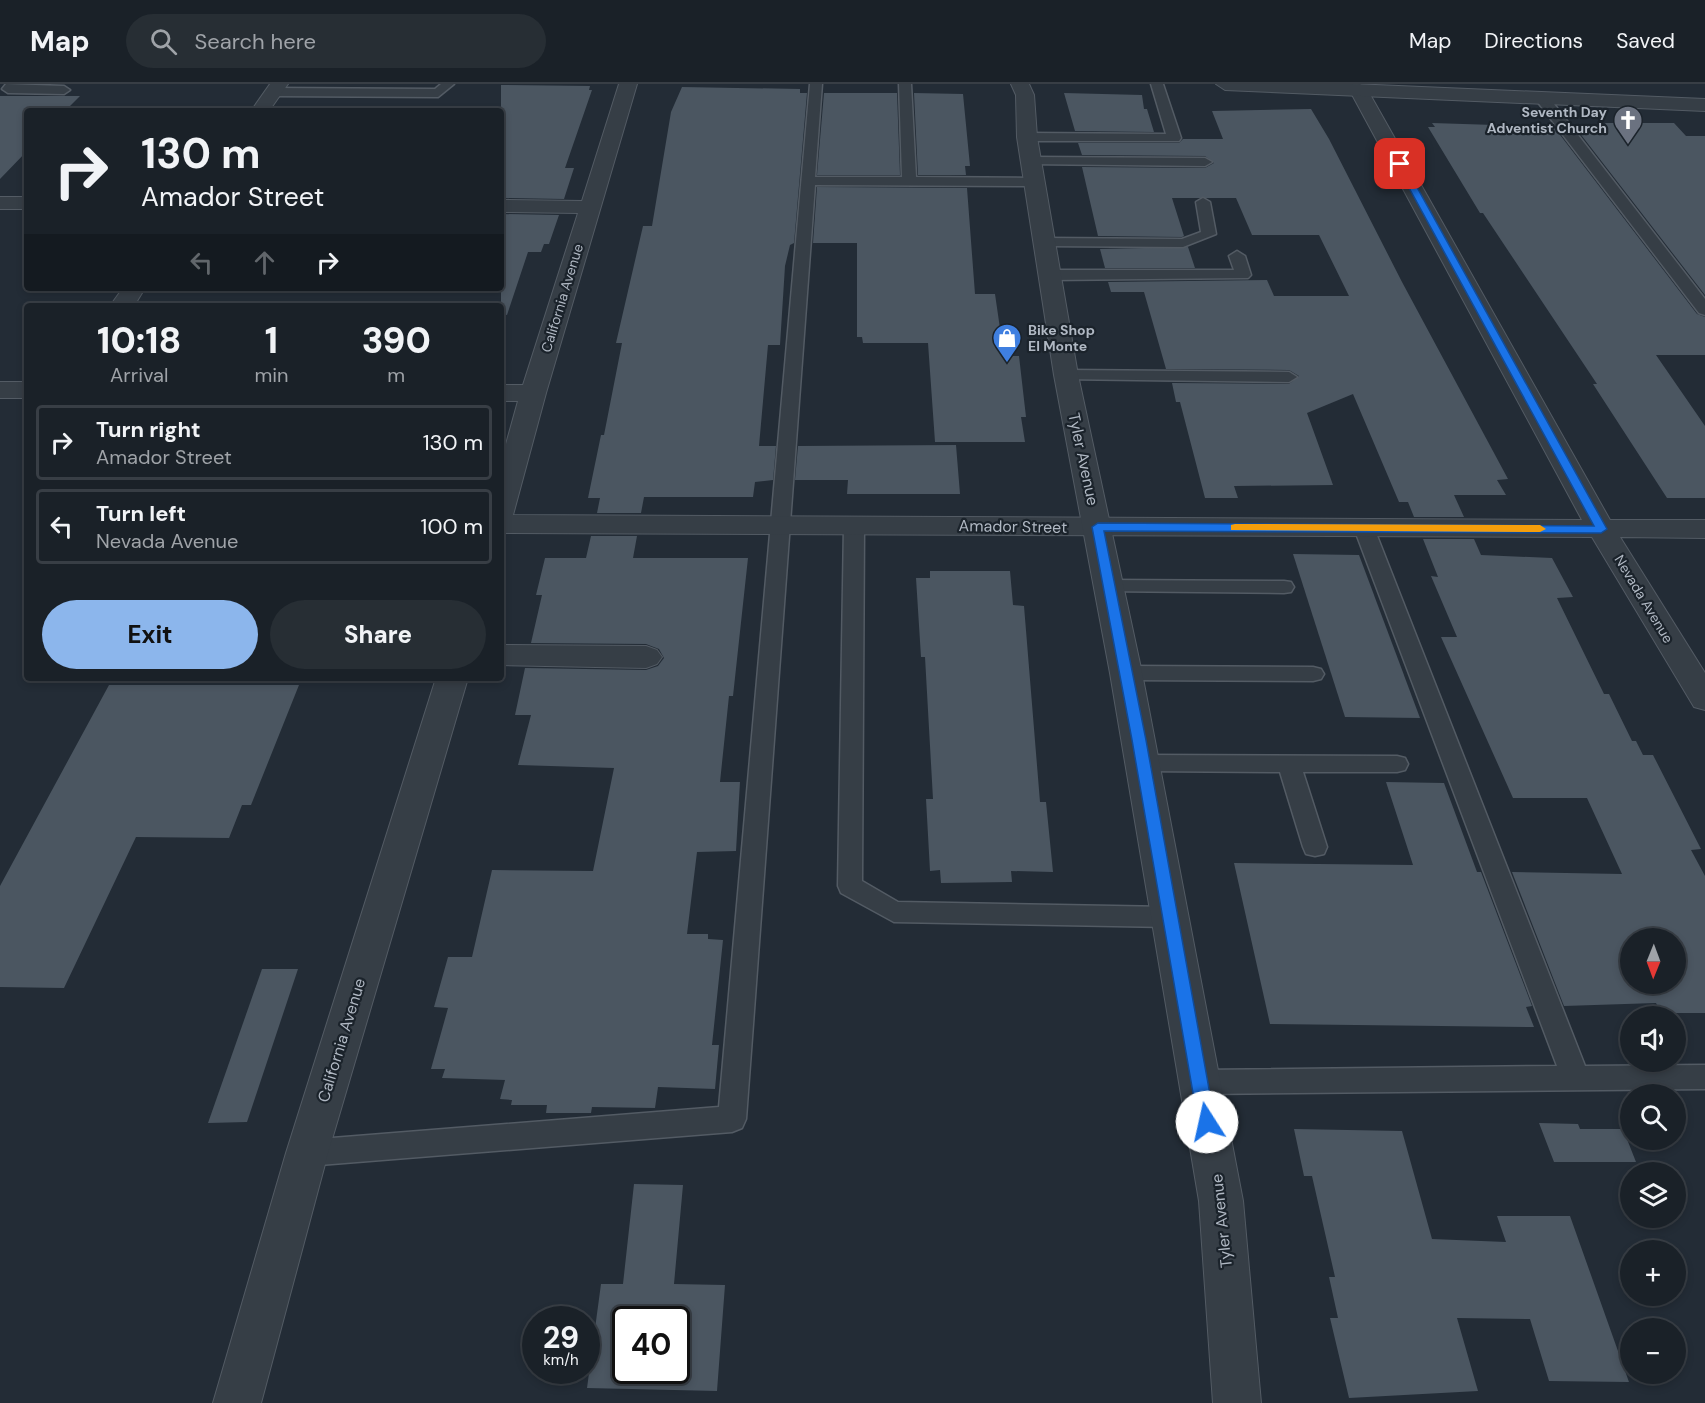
<!DOCTYPE html>
<html lang="en">
<head>
<meta charset="utf-8">
<style>
	:root { --surface:#1a2128; --page:#272e34; --text:#f1f3f6; --muted:#9fa3a8; --line:#383e45; --accent:#8cb6ec }
	body { margin:0; font-family:"DM Sans",sans-serif; background:var(--page); color:var(--text); height:100vh; display:flex; flex-direction:column; font-size:22px; white-space:nowrap }
	* { box-sizing:border-box; margin:0 }
	p { font-size:20px; color:var(--muted) }
	.icon { flex:none; width:33px; height:33px; fill:none; stroke:currentColor; stroke-width:2; stroke-linecap:round; stroke-linejoin:round }
	.map { position:relative; flex:1; overflow:hidden }
	.details { position:absolute; left:24px; top:219px; width:480px; height:378px; display:flex; flex-direction:column; background:var(--surface); border-radius:6px; box-shadow:0 3px 9px #0003,0 0 0 2px var(--line) }
	.details>* { flex:none }
	.top-card { position:absolute; left:24px; top:24px; width:480px; height:183px; border-radius:6px; box-shadow:0 3px 9px #0003,0 0 0 2px var(--line); background:#1a2128; color:var(--text); overflow:hidden }
	.needle { width:39px; rotate:181deg }
	.tools { position:absolute; left:1620px; top:844px; display:grid; gap:12px }
	.tools a { display:grid; place-items:center; width:66px; height:66px; border-radius:50%; background:var(--surface); box-shadow:0 3px 9px #0003,0 0 0 2px var(--line); font-size:30px }
	.speed { position:absolute; left:522px; top:1222px; display:flex; gap:12px; font-size:30px; font-weight:700; text-align:center }
	.speed>* { display:grid; place-content:center; width:78px; height:78px; border-radius:50%; background:var(--surface); box-shadow:0 3px 9px #0003,0 0 0 2px var(--line); line-height:1 }
	.speed small { font-size:15px; font-weight:400 }
	.speed .limit { border:3px solid #111; border-radius:9px; background:#fff; color:#111 }
	.pin { position:absolute; display:grid; place-items:center; width:51px; height:51px; color:#fff; margin:-26px; border-radius:12px; box-shadow:0 3px 9px #0006 }
	.me { position:absolute; width:66px; margin:-33px; rotate:350deg; stroke-linejoin:round; filter:drop-shadow(0 0 4px #0008) }
	.turn { display:flex; align-items:center; gap:21px; height:126px; padding:0 18px; font-size:27px }
	.turn .icon { width:78px; height:78px; stroke-width:2.5 }
	.turn b { display:block; font-size:42px; line-height:51px }
	.lanes { display:flex; align-items:center; height:57px; padding:0 18px; background:#0003; justify-content:center; gap:30px; direction:ltr }
	.lanes .off { opacity:.35 }
	.eta { display:flex; justify-content:space-evenly; align-items:center; height:102px; text-align:center }
	.eta b { font-size:36px; font-weight:800; line-height:42px }
	.button { display:flex; gap:12px; margin-top:auto; padding:12px 18px }
	.button a { flex:1; height:69px; border-radius:36px; background:var(--accent); color:#111; font-size:24px; font-weight:800; line-height:69px; text-align:center }
	.button a+a { background:var(--page); color:var(--text) }
	ul { padding:0; list-style:none }
	li { display:flex; align-items:center; gap:18px; height:75px; margin:0 12px 9px; padding:0 6px; border:3px solid var(--line); border-radius:6px }
	li div { flex:1 }
	li b { display:block; font-size:22px }
	li em { font-style:normal }
	header { display:flex; align-items:center; gap:36px; box-sizing:border-box; height:84px; padding:0 30px; background:var(--surface); border-bottom:2px solid var(--line) }
	header strong { font-size:28px }
	nav { display:flex; gap:33px; margin-inline-start:auto; font-size:21px }
	.search { width:420px; height:54px; background:var(--page); display:flex; align-items:center; gap:15px; box-sizing:border-box; padding:0 21px; border-radius:33px; color:var(--muted); font-size:22px }
	.map>svg:first-child { display:block }
	.building { fill:#4b5661; fill-rule:evenodd }
	.lines { fill:none; stroke-linecap:round; stroke-linejoin:round }
	.service-casing { stroke:#535b64; stroke-width:3 }
	.minor-casing { stroke:#535b64; stroke-width:2 }
	.tertiary-casing { stroke:#535b64; stroke-width:2 }
	.service { fill:#363e46; fill-rule:evenodd }
	.minor { fill:#363e46; fill-rule:evenodd }
	.tertiary { fill:#363e46; fill-rule:evenodd }
	.route { fill:#1a73e8; stroke:#114b97; stroke-width:1.5 }
	.slow { fill:#f59e0b }
	.labels { text-anchor:middle; stroke-width:4.5; stroke-linejoin:round; paint-order:stroke }
	.far-poi-label { font-size:14px; font-weight:bold; fill:#b0b8c3; stroke:#1b232b; text-anchor:end }
	.far-street-label { font-size:14px; fill:#b0b8c3; stroke:#1b232b }
	.street-label { font-size:16px; fill:#b0b8c3; stroke:#1b232b }
</style>
</head>
<body>
<header>
<strong>Map</strong>
<div class="search"><svg class="icon" aria-label="search" viewBox="0 0 24 24"><circle cx="10" cy="10" r="6"/><path d="M15 15l6 6"/></svg>Search here</div>
<nav><a>Map</a><a>Directions</a><a>Saved</a></nav>
</header>
<div class="map">
<svg width="1705" height="1319" viewBox="0 0 1705 1319">
	<rect width="100%" height="100%" fill="#232c36"/>
	<!-- building -->
	<g class="building">
		<path d="M501,1L590,2L589,6H592L565,84H574L564,115L501,114Z"/>
		<path d="M682,3L800,5V9H807L794,159L790,161L785,182L780,261H768L759,362H776L773,396L755,398L753,413H644L641,429H597L600,414H588L601,351H604L622,259H616L643,142H652L671,28Z"/>
		<path d="M824,9H897L900,91H817Z"/>
		<path d="M914,9L963,10L970,82H965L966,91H918Z"/>
		<path d="M1064,9L1142,11L1144,25H1147L1154,48L1075,47Z"/>
		<path d="M0,12H80L65,27H27V67L0,95Z"/>
		<path d="M1311,25L1329,55L1402,198L1508,395L1497,396L1506,411H1454L1464,433H1414L1408,418H1399L1353,310L1307,329L1333,401L1234,402L1238,414H1205L1180,318H1176L1172,299L1289,300L1299,292L1289,286L1166,285L1144,208H1111L1108,198L1267,196L1274,212H1349L1319,151H1252L1236,114H1172L1184,152L1182,153L1098,152L1082,83L1205,84L1214,79L1205,72L1082,71L1078,59H1179L1183,55H1223L1212,27Z"/>
		<path d="M1432,39L1554,43L1697,230L1705,233V271H1656L1705,342V414H1667L1593,300H1597L1483,129H1480L1428,43H1435Z"/>
		<path d="M1605,39H1674L1686,52H1705V211L1575,43L1607,42Z"/>
		<path d="M817,103L967,104L975,210H995L1004,272H1019L1026,333H1021L1025,358H935L928,259H863L862,253H857V159H813Z"/>
		<path d="M501,130L559,131L549,160H544L541,168H528L507,231L501,230Z"/>
		<path d="M1188,163L1195,184H1105L1100,165Z"/>
		<path d="M956,361L960,410H847L848,396H795L798,362Z"/>
		<path d="M591,452H637L633,474H748L733,612H729L720,698H740L736,767L697,768L687,850H708V855L723,856L712,961H719L715,1005L658,1003L655,1024L592,1023L591,1029H546L547,1021H511L512,1016L500,1015L505,996L442,994L445,985H431L448,924L434,923L448,873H472L492,786L593,787L614,684L518,681L531,631H515L525,584L646,586L658,582L664,574L659,565L646,560L531,559L542,511H536L545,474H586Z"/>
		<path d="M1423,455H1474L1481,471L1552,474L1573,513L1557,514L1604,610H1609L1632,657H1636L1643,671H1653L1701,765L1691,766L1705,792V929H1661L1656,919L1564,922L1512,788L1622,790L1587,714H1513L1441,553H1457L1431,492L1438,493ZM1630,855H1676V900H1630Z"/>
		<path d="M1293,470L1359,471L1420,634L1345,633Z"/>
		<path d="M930,487H1010L1013,521L1024,522L1040,718H1046L1053,788L1011,787L1012,798L941,799L940,786L930,787L926,715H933L925,573H921L916,494H930Z"/>
		<path d="M109,601H299L251,721H242L229,754L136,753L64,904L0,903V802Z"/>
		<path d="M1386,698L1444,699L1477,788H1481L1532,922L1526,923L1534,943L1270,940L1234,779L1413,781Z"/>
		<path d="M262,885H298L247,1038L208,1039Z"/>
		<path d="M1539,1039L1578,1040L1580,1045H1623L1636,1078H1554Z"/>
		<path d="M1294,1045L1402,1047L1432,1155L1506,1158L1497,1132H1570L1629,1298L1549,1297L1530,1235L1457,1234L1478,1307L1349,1314L1330,1234H1338L1329,1193H1335L1312,1092H1304Z"/>
		<path d="M634,1100L683,1101L674,1200L725,1201L717,1307L587,1304L601,1200H623ZM626,1236H676V1287H626Z"/>
	</g>
	<g class="lines">
		<!-- service casing -->
		<g class="service-casing">
			<g id="service">
				<path d="M6,0L64,2L70,6L64,10L8,9L2,5Z"/>
				<path d="M441,0H454L438,13L273,12L267,8L273,4L435,5Z"/>
				<path d="M810,0H822L815,93H902L899,0H911L916,93L1034,94L1041,98L1034,102L815,101L746,1035L742,1044L732,1048L307,1082L297,1078L293,1069L297,1060L307,1056L719,1023Z"/>
				<path d="M1151,0H1163L1181,54L1179,57H1027L1020,53L1027,49L1166,50Z"/>
				<path d="M1542,10L1547,11L1705,215V231L1699,229L1537,17L1536,14Z"/>
				<path d="M1031,73L1205,74L1212,78L1205,82L1026,80L1024,77Z"/>
				<path d="M1203,114L1210,118L1216,150L1183,163L1045,162L1038,158L1045,154L1182,155L1201,148L1196,118Z"/>
				<path d="M1237,167L1245,172L1251,191L1248,194L1049,196L1041,191L1049,186H1234L1229,172Z"/>
				<path d="M1066,286L1289,288L1297,293L1289,298L1060,295L1058,291L1060,287Z"/>
				<path d="M854,435L864,441L862,797L898,818L1169,823L1178,826L1182,833L1178,840L1169,843L894,838L841,809L838,802L844,441Z"/>
				<path d="M1364,438L1374,444L1585,982L1705,981V1005L1200,1010L1190,1007L1186,998L1190,989L1200,986L1557,982L1354,444Z"/>
				<path d="M1107,496L1284,497L1291,498L1294,503L1291,508L1284,509L1100,507L1097,502L1100,497Z"/>
				<path d="M1126,582L1313,583L1321,585L1324,590L1321,595L1313,597L1126,596L1118,594L1115,589L1118,584Z"/>
				<path d="M1143,671L1397,672L1405,674L1408,680L1405,686L1397,688H1303L1327,763L1324,770L1315,772L1306,770L1303,763L1280,688L1143,687L1135,685L1132,679L1135,673Z"/>
			</g>
		</g>
		<!-- minor casing -->
		<g class="minor-casing">
			<g id="minor">
				<path d="M270,0H288L269,27H251Z"/>
				<path d="M619,0H637L546,309L513,431L1582,436L1349,5L1351,1L1360,0L1367,5L1610,436H1705V454L1620,453L1705,589V626L1694,623L1592,453L501,449V378L518,317H501V301H523L578,129L501,128V116L582,117Z"/>
				<rect x="0" y="113" width="27" height="12"/>
				<path d="M123,204H145L134,222H110Z"/>
				<rect x="0" y="298" width="27" height="16"/>
				<path d="M501,561L646,562L657,566L662,573L657,580L646,584L501,581Z"/>
				<path d="M436,594H468L328,1069L261,1319H213L286,1069Z"/>
			</g>
		</g>
		<!-- tertiary casing -->
		<g class="tertiary-casing">
			<g id="tertiary">
				<path d="M1011,0H1029L1034,11L1037,53L1078,291L1142,589L1243,1117L1261,1319H1213L1199,1117L1110,589L1054,291L1017,53L1016,11Z"/>
				<path d="M1216,0H1352L1705,15V27L1225,6Z"/>
			</g>
		</g>
		<!-- service -->
		<use href="#service" class="service"/>
		<!-- minor -->
		<use href="#minor" class="minor"/>
		<!-- tertiary -->
		<use href="#tertiary" class="tertiary"/>
	</g>
	<!-- route -->
	<path class="route" d="M1400,77L1404,80L1607,445L1601,449L1104,447L1146,656L1215,1038L1213,1043L1207,1045L1201,1043L1198,1038L1132,656L1092,443L1098,439L1594,442L1396,80Z"/>
	<!-- slow -->
	<path class="slow" d="M1235,440L1540,441L1546,445L1540,448L1231,446V441Z"/>
	<!-- icons -->
	<defs>
		<g id="church-pin" transform="scale(1.5)"><path d="M0 17L-7.5 6A9.5 9.5 0 1 1 7.5 6Z" fill="#6b7280" stroke="#1b232b"/><path d="M-1.2-6h2.4v3.5h3.3v2.4h-3.3V6h-2.4V-.1h-3.3v-2.4h3.3Z" fill="#fff"/></g>
		<g id="shop-pin" transform="scale(1.5)"><path d="M0 17L-7.5 6A9.5 9.5 0 1 1 7.5 6Z" fill="#3f7fe0" stroke="#1b232b"/><path d="M-5-2.5h2.3a2.7 3.5 0 0 1 5.4 0H5L5.5 6h-11ZM-1.5-2.5h3a1.5 2.3 0 0 0-3 0Z" fill="#fff"/></g>
	</defs>
	<g fill-rule="evenodd">
		<use href="#church-pin" x="1628" y="36"/>
		<use href="#shop-pin" x="1007" y="254"/>
	</g>
	<g class="labels">
		<!-- far-poi labels -->
		<g class="far-poi-label">
			<text x="1607" y="33">Seventh Day<tspan x="1607" dy="16">Adventist Church</tspan></text>
			<text x="1028" y="251" text-anchor="start">Bike Shop<tspan x="1028" dy="16">El Monte</tspan></text>
		</g>
		<!-- far-street labels -->
		<g class="far-street-label">
			<text transform="translate(562 214) rotate(-73)" y="5">California Avenue</text>
			<text transform="translate(1644 515) rotate(59)" y="5">Nevada Avenue</text>
		</g>
		<!-- street labels -->
		<g class="street-label">
			<text transform="translate(1084 375) rotate(78)" y="6">Tyler Avenue</text>
			<text transform="translate(1013 442) rotate(1)" y="6">Amador Street</text>
			<text transform="translate(341 956) rotate(-73)" y="6">California Avenue</text>
			<text transform="translate(1221 1137) rotate(-96)" y="6">Tyler Avenue</text>
		</g>
	</g>
</svg>
<div class="tools">
<a><svg class="needle" viewBox="-14 -14 28 28"><path d="M0-13l5 13h-10z" fill="#e53935"/><path d="M0 13l5-13h-10z" fill="#9fa3a8"/></svg></a>
<a><svg class="icon" aria-label="sound" viewBox="0 0 24 24"><path d="M4 9h4l5-4v14l-5-4H4zM17 9q2 3 0 6"/></svg></a>
<a><svg class="icon" aria-label="search" viewBox="0 0 24 24"><circle cx="10" cy="10" r="6"/><path d="M15 15l6 6"/></svg></a>
<a><svg class="icon" aria-label="layers" viewBox="0 0 24 24"><path d="M12 4l9 5-9 5-9-5zM3 14l9 5 9-5"/></svg></a>
<a>+</a>
<a>−</a>
</div>
<div class="speed"><div>29<small>km/h</small></div><div class="limit">40</div></div>
<div class="pin" style="left:1400px;top:80px;background:#d93025"><svg class="icon" aria-label="arrive" viewBox="0 0 24 24"><path d="M6 21V4h12l-3 4 3 4H6"/></svg></div>
<svg class="me" style="left:1207px;top:1038px" viewBox="-20 -20 40 40"><circle r="19" fill="#fff"/><path d="M0-13L10 11 0 6-10 11z" fill="#1a73e8"/></svg>
<div class="top-card">
<div class="turn"><svg class="icon" aria-label="right" viewBox="0 0 24 24"><path d="M7 20v-9h11M14 6l5 5-5 5"/></svg><div><b>130 m</b>Amador Street</div></div>
<div class="lanes"><svg class="icon off" aria-label="left" viewBox="0 0 24 24"><path d="M17 20v-9H6M10 6l-5 5 5 5"/></svg><svg class="icon off" aria-label="ahead" viewBox="0 0 24 24"><path d="M12 20V5M6 11l6-6 6 6"/></svg><svg class="icon" aria-label="right" viewBox="0 0 24 24"><path d="M7 20v-9h11M14 6l5 5-5 5"/></svg></div>
</div>
<section class="details">
<div class="eta">
<div><b>10:18</b><p>Arrival</p></div>
<div><b>1</b><p>min</p></div>
<div><b>390</b><p>m</p></div>
</div>
<ul>
<li><svg class="icon" aria-label="right" viewBox="0 0 24 24"><path d="M7 20v-9h11M14 6l5 5-5 5"/></svg><div><b>Turn right</b><p>Amador Street</p></div><em>130 m</em></li>
<li><svg class="icon" aria-label="left" viewBox="0 0 24 24"><path d="M17 20v-9H6M10 6l-5 5 5 5"/></svg><div><b>Turn left</b><p>Nevada Avenue</p></div><em>100 m</em></li>
</ul>
<div class="button"><a>Exit</a><a>Share</a></div>
</section>
</div>
</body>
</html>
